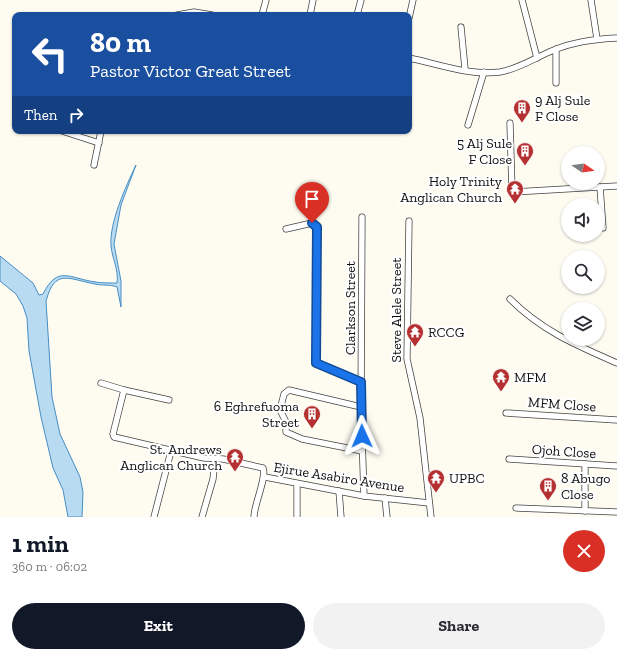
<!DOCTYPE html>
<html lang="en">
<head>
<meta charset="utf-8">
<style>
	:root { --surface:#fff; --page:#f2f2f3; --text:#2b2b33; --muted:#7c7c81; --accent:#111827 }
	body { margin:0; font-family:"Zilla Slab",serif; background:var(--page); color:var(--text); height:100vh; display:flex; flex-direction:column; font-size:15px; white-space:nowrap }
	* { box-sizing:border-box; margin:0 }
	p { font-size:13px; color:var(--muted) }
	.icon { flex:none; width:22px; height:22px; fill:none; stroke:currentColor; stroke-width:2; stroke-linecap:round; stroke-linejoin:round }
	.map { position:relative; height:517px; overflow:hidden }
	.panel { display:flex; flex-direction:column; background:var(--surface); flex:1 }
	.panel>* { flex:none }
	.top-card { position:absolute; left:12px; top:12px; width:400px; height:122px; border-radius:8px; box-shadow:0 1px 3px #0004; background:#1a4fa0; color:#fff; overflow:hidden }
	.needle { width:26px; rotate:103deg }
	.fabs { position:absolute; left:561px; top:146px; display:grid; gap:8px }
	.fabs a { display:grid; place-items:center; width:44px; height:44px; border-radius:50%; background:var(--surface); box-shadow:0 1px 3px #0004; font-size:20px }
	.pin { position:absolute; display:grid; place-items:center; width:34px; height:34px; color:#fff; margin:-41px -17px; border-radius:50% 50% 50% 0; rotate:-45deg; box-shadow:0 0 4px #0007 }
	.pin .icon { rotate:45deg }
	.me { position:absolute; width:44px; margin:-22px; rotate:359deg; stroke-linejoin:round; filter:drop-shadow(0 0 3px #0008) }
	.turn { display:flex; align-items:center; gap:14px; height:84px; padding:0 12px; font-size:18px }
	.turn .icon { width:52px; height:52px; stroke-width:2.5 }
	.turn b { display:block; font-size:28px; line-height:34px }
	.then { display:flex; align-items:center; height:38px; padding:0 12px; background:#0003; gap:8px; font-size:15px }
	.round { display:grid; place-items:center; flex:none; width:42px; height:42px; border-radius:21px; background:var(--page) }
	.headline { display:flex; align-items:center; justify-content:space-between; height:68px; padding:0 12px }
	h1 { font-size:24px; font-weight:700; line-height:30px; color:var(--accent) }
	.cta { display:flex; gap:8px; margin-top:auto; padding:8px 12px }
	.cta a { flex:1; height:46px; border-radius:24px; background:var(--accent); color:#fff; font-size:16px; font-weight:700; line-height:46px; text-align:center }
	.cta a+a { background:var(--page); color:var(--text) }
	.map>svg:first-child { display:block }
	.water { fill:#b9dbf2; stroke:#458dc4 }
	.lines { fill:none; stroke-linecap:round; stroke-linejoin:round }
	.minor-casing { stroke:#424242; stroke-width:7 }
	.minor { stroke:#fff; stroke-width:5.5 }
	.route-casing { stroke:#114b97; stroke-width:10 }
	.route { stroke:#1a73e8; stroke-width:7 }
	.labels { text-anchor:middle; stroke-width:4; stroke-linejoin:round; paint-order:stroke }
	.poi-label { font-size:14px; fill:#0f0f0f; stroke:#fff; text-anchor:start }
	.street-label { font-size:14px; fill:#0f0f0f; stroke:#fff }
</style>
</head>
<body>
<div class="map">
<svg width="617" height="517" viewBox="0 0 617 517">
	<rect width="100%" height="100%" fill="#fefcf1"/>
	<!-- water -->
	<path class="water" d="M136,165L121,205L114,244L121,281V307L117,287C109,284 103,286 95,284C68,279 55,268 46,301L52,397L60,434L80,477L83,492L82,517H68L63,490L53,468L41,417L29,351L27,318L23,306L16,294L0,281V256L33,283L39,295L43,294C58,264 70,279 96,282C100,283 112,283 117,283C119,270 112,258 111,246C109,223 126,186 136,165Z"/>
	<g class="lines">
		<!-- minor casing -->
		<g class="minor-casing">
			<g id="minor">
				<path d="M522,0L537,58"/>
				<path d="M591,0L597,39"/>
				<path d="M177,15L194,12L212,15"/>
				<path d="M262,15L266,0"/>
				<path d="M310,15L313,0"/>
				<path d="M357,15L361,0"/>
				<path d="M409,18L413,0"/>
				<path d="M461,27L465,69"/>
				<path d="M556,49V83"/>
				<path d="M409,58C438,64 470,76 500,72C519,69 536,57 554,50C573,42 596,39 617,38"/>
				<path d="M510,123L512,190L514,192L617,186"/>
				<path d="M468,125L484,72"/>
				<path d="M62,131L99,143"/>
				<path d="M94,165L101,131"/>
				<path d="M600,187L603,228"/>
				<path d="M362,217L361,407L364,496"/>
				<path d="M409,221L407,359L420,418L431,517"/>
				<path d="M286,229L312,223L317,227L316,363L361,382"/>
				<path d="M510,299C542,331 576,345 617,363"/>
				<path d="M101,383L124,390L169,400"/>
				<path d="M124,390L113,434L114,437L204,458L223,459L263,468C267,478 254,504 254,517"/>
				<path d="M361,407L289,390L284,394L280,410L286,422V432L302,439L362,451"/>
				<path d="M506,413L617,420"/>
				<path d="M509,459L617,466"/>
				<path d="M265,477L364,496L429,503"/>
				<path d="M297,484V517"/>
				<path d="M339,491L341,517"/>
				<path d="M385,498L387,517"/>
				<path d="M516,508L617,512"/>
				<path d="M585,511V464"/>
				<path d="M154,517L171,451"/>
				<path d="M202,517L213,479L215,460"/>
			</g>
		</g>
		<!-- minor -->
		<use href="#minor" class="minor"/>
	</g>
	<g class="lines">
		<!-- route casing -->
		<g class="route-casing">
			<path id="route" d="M312,223L317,227L316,363L361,382L362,436"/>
		</g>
		<!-- route -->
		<use href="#route" class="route"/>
	</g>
	<!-- icons -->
	<defs>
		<g id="building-pin" transform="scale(0.9)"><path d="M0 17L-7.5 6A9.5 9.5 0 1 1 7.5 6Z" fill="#b53031" stroke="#fff"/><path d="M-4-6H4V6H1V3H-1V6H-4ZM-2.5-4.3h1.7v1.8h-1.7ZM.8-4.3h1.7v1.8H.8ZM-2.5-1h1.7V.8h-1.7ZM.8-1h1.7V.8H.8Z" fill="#fff"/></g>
		<g id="temple-pin" transform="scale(0.9)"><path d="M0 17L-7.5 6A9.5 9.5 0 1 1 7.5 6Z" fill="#b53031" stroke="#fff"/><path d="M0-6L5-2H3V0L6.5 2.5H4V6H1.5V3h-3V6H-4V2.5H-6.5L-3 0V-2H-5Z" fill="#fff"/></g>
	</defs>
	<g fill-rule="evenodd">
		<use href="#building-pin" x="522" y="108"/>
		<use href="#building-pin" x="525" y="151"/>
		<use href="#temple-pin" x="515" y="189"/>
		<use href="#temple-pin" x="415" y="332"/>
		<use href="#temple-pin" x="501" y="377"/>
		<use href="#building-pin" x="312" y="414"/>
		<use href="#temple-pin" x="235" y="457"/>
		<use href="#temple-pin" x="436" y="478"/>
		<use href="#building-pin" x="548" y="486"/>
	</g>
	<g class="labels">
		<!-- poi labels -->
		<g class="poi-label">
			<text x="535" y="105">9 Alj Sule<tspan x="535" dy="16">F Close</tspan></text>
			<text x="512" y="148" text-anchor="end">5 Alj Sule<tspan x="512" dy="16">F Close</tspan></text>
			<text x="502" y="186" text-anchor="end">Holy Trinity<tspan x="502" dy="16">Anglican Church</tspan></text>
			<text x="428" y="337">RCCG</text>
			<text x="514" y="382">MFM</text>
			<text x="299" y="411" text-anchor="end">6 Eghrefuoma<tspan x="299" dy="16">Street</tspan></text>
			<text x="222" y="454" text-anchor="end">St. Andrews<tspan x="222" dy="16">Anglican Church</tspan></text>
			<text x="449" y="483">UPBC</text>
			<text x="561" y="483">8 Abugo<tspan x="561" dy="16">Close</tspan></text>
		</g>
		<!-- street labels -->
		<g class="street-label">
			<text transform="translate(350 308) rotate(-90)" y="5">Clarkson Street</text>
			<text transform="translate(396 310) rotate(-90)" y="5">Steve Alele Street</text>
			<text transform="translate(562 404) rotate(4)" y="5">MFM Close</text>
			<text transform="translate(564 451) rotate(4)" y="5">Ojoh Close</text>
			<text transform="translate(339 477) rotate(9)" y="5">Ejirue Asabiro Avenue</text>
		</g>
	</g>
</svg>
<div class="fabs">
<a><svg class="needle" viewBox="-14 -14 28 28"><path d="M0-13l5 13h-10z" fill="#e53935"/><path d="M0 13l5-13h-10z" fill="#7c7c81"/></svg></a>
<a><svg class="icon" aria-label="sound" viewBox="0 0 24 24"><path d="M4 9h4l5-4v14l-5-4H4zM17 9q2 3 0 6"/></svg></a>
<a><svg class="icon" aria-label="search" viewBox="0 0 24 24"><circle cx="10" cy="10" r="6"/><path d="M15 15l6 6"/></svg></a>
<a><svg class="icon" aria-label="layers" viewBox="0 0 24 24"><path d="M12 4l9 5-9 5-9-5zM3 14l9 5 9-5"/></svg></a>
</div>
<div class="pin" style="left:312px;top:223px;background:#d93025"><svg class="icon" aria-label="arrive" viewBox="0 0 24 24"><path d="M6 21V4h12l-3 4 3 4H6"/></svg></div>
<svg class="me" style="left:362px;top:436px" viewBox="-20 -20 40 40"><path d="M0-17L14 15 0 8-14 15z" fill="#1a73e8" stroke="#fff" stroke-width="4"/></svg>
<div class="top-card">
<div class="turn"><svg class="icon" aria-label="left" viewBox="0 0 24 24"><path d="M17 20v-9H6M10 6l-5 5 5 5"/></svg><div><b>80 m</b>Pastor Victor Great Street</div></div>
<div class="then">Then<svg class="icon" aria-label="right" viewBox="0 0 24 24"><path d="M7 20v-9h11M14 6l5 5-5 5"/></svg></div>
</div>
</div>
<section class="panel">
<div class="headline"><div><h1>1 min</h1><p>360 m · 06:02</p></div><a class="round" style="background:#d93025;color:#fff"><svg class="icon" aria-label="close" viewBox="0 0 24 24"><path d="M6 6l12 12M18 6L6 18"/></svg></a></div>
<div class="cta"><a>Exit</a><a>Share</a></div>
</section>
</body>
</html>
